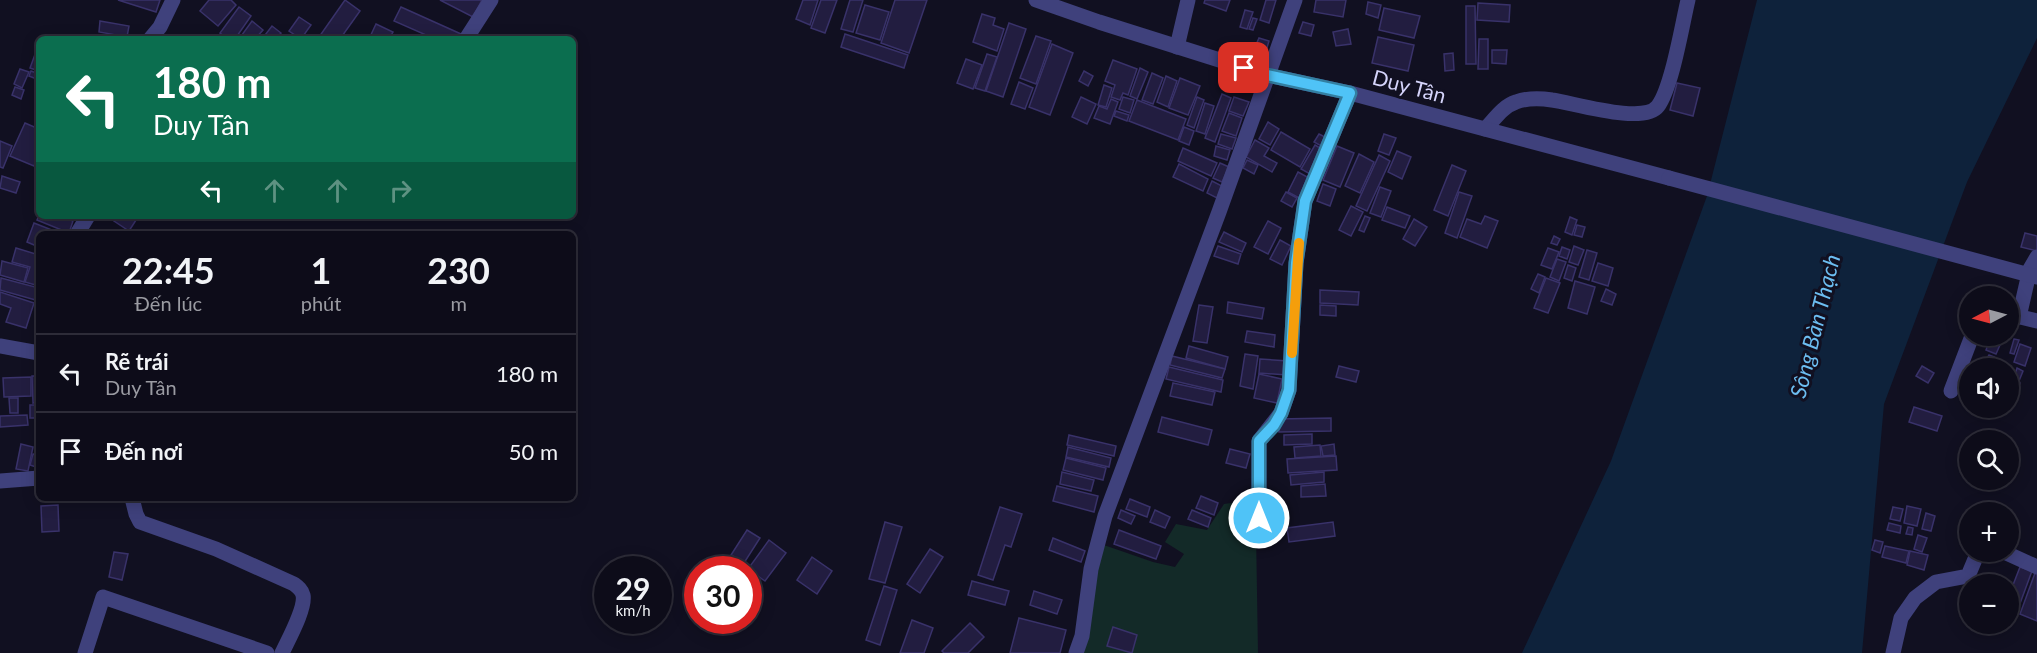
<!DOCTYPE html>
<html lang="vi">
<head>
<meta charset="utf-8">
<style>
	:root { --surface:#0d0c19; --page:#1b1a26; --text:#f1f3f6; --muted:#9a9ba2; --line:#2d2c38 }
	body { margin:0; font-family:Lato,sans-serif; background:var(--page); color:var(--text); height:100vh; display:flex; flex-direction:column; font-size:22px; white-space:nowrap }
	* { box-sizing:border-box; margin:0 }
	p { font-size:20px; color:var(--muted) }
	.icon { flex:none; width:33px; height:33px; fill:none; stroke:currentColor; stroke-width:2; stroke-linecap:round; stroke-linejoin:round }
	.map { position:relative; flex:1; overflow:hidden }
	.sheet { position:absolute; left:36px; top:231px; width:540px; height:270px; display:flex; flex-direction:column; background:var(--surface); border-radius:9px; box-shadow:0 3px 15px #0003,0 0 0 2px var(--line) }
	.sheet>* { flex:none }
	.guide { position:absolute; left:36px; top:36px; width:540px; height:183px; border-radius:9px; box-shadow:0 3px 15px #0003,0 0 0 2px var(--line); background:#0b6e4f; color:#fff; overflow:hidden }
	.needle { width:39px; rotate:264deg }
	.fabs { position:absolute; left:1959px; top:286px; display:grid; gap:12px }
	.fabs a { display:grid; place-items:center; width:60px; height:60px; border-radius:50%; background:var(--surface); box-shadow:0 3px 15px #0003,0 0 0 2px var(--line); font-size:30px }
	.speed { position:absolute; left:594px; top:556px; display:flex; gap:12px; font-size:30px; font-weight:700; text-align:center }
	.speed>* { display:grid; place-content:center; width:78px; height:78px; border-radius:50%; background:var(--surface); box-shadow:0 3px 15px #0003,0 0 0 2px var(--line); line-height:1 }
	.speed small { font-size:15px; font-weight:400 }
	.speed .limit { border:9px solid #d22; background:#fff; color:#111 }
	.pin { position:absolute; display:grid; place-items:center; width:51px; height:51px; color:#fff; margin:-26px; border-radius:12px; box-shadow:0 3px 9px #0006 }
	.me { position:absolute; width:66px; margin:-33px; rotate:0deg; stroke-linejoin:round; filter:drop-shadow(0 0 4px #0008) }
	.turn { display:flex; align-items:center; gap:21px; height:126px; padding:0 18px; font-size:27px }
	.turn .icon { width:78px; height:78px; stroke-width:2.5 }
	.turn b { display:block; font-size:42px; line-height:51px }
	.lanes { display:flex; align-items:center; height:57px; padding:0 18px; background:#0003; justify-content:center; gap:30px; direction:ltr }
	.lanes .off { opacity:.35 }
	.eta { display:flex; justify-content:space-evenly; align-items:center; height:102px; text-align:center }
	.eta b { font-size:36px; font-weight:700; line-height:42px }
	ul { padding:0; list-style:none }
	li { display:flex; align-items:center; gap:18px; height:78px; padding:0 18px; border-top:2px solid var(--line) }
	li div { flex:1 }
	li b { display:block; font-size:22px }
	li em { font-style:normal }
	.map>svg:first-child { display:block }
	.green { fill:#132a28 }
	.water { fill:#0e223b }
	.building { fill:#221d40; stroke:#39326a; stroke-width:1.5 }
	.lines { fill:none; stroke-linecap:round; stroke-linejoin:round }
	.minor { stroke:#3f417c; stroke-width:15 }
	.tertiary { stroke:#3f417c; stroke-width:15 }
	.tertiary-bridge { stroke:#3f417c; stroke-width:15 }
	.route-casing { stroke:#337fa1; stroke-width:15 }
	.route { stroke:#4fc3f7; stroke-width:10 }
	.slow { stroke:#f59e0b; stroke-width:10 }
	.labels { text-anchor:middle; stroke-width:6; stroke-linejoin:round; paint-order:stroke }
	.street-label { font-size:21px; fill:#d5d4fb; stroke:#111021 }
	.water-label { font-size:22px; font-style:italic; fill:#6cbdf1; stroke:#111021 }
</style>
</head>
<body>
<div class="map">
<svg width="2037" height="653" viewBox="0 0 2037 653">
	<rect width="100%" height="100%" fill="#111021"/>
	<!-- green -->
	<path class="green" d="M1252,500L1256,531L1258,653H1079L1098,543L1153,562L1175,567L1184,554L1165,542L1176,524L1207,530L1224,504Z"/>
	<!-- water -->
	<path class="water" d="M1757,0H2037V38L1967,182L1884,404L1862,653H1522L1611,461L1707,196Z"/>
	<!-- building -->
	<g class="building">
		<path d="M118,0H160L156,12Z"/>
		<path d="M209,0H231L236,5L218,26L200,11Z"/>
		<path d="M345,0L360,11L340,39H322L319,37Z"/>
		<path d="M440,0H482L473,17Z"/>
		<path d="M803,0H818L810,25L796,19Z"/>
		<path d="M821,0H837L825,33L811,28Z"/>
		<path d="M850,0H863L853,32L841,29Z"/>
		<path d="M895,0H927L909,53L881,43Z"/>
		<path d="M1205,0H1230L1226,11L1204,3Z"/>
		<path d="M1266,0H1276L1269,23L1260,20Z"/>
		<path d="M1316,0H1346L1343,17L1314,12Z"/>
		<path d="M1368,2L1381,5L1378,18L1366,14Z"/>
		<path d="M1478,3L1510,5L1509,22L1477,20Z"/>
		<path d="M865,5L889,12L880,40L856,33Z"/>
		<path d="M1466,6H1475L1476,64H1466Z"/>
		<path d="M239,7L251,16L235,39H228L220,33Z"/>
		<path d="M401,7L461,34L459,39H435L394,21Z"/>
		<path d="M1384,8L1420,16L1414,38L1379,30Z"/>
		<path d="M1245,10L1253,12L1247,29L1240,27Z"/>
		<path d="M982,14L995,18L993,25L1004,29L997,51L973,42Z"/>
		<path d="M299,17L311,25L301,39L289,31Z"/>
		<path d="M1253,18L1257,19L1253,30L1249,29Z"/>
		<path d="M100,21L129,26L127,37L99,32Z"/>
		<path d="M252,21L263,30L255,39H239Z"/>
		<path d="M1303,22L1314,25L1311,36L1299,33Z"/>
		<path d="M1009,23L1026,29L1003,97L986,91Z"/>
		<path d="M376,24L393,32L389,39H369Z"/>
		<path d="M272,26L281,33L276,39H262Z"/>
		<path d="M1348,29L1351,44L1336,46L1333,32Z"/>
		<path d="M845,34L908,55L904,68L841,47Z"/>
		<path d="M1036,36L1051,41L1036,84L1020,78Z"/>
		<path d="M1378,37L1414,45L1408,71L1372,63Z"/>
		<path d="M1259,38L1269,41L1266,51L1255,47Z"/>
		<path d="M1479,39H1488V69H1478Z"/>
		<path d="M1052,44L1073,53L1050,115L1029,107Z"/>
		<path d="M37,49L39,50V71L30,68Z"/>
		<path d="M1492,50H1507L1506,64L1492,63Z"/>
		<path d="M1453,53L1454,70L1445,71L1444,54Z"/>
		<path d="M987,54L997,57L985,91L975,88Z"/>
		<path d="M966,59L982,65L973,89L957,83Z"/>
		<path d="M1113,60L1137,69L1128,95L1123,93L1120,100L1111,97L1115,85L1105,81Z"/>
		<path d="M1140,68L1148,72L1137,99L1130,96Z"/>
		<path d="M20,69L29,72L22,88L14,84Z"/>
		<path d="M31,71L39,74V80L29,76Z"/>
		<path d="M1084,71L1093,76L1088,86L1079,81Z"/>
		<path d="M1152,73L1163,78L1153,104L1142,100Z"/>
		<path d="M1166,76L1177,81L1168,107L1157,102Z"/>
		<path d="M1180,78L1200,86L1188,115L1169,108Z"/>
		<path d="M1019,82L1033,88L1025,109L1011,104Z"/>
		<path d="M1677,83L1700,88L1693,116L1670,110Z"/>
		<path d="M1104,85L1112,88L1106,107L1098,105Z"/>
		<path d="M15,87L24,90L21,99L12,95Z"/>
		<path d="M1222,94L1231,98L1215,142L1205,138Z"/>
		<path d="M1081,97L1096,104L1087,124L1072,117Z"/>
		<path d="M1123,97L1134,100L1130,113L1119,109Z"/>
		<path d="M1197,97L1204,100L1194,128L1187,125Z"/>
		<path d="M1234,97L1249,102L1243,116L1229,111Z"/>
		<path d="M1111,99L1118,102L1110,124L1094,118L1099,106L1107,109Z"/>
		<path d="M1137,100L1186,119L1178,140L1129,121Z"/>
		<path d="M1205,103L1214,106L1205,134L1196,131Z"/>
		<path d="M1116,111L1129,115L1127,121L1114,116Z"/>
		<path d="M1229,113L1242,118L1236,136L1222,131Z"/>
		<path d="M1268,122L1279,129L1270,145L1259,139Z"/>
		<path d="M25,123L39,129V154L34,166L10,156Z"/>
		<path d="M1184,127L1194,131L1189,145L1179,141Z"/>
		<path d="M1281,132L1310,149L1300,167L1271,150Z"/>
		<path d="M1221,134L1236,138L1232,149L1218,144Z"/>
		<path d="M1319,134L1329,139L1325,148L1314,142Z"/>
		<path d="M1384,134L1396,138L1389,155L1378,151Z"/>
		<path d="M1255,140L1269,148L1264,156L1277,163L1272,172L1246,157Z"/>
		<path d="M0,141L12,146L3,168L0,167Z"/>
		<path d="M1315,145L1325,151L1312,175L1301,169Z"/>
		<path d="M1216,146L1230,150L1227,160L1214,156Z"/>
		<path d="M1337,146L1354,153L1340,187L1323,180Z"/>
		<path d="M1183,148L1217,163L1211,176L1178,161Z"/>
		<path d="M1397,151L1411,157L1402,179L1388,172Z"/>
		<path d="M1359,154L1374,162L1360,193L1345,186Z"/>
		<path d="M1379,155L1390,161L1367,211L1356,206Z"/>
		<path d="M1247,160L1258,165L1254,174L1243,168Z"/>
		<path d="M1220,163L1229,167L1222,182L1213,178Z"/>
		<path d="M1179,164L1208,179L1203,191L1173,177Z"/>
		<path d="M1452,165L1466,171L1448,216L1434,210Z"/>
		<path d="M1298,172L1311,179L1301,199L1288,192Z"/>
		<path d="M2,176L20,182L16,193L0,188Z"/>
		<path d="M1212,181L1222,186L1217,198L1207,193Z"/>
		<path d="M1323,184L1336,189L1330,206L1317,201Z"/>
		<path d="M1380,187L1391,191L1381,217L1370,213Z"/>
		<path d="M1286,192L1297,198L1292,207L1281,201Z"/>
		<path d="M1459,192L1472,196L1457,238L1445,233Z"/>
		<path d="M1351,206L1363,212L1351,236L1339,230Z"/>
		<path d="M1387,207L1410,216L1405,228L1382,220Z"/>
		<path d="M39,215L61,216L73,221L69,233L37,220Z"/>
		<path d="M117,216H136L138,217L129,231L114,221Z"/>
		<path d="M1365,216L1370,218L1364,232L1359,230Z"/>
		<path d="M1485,216L1498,221L1487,248L1460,237L1467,219L1481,224Z"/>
		<path d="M1570,217L1577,220L1572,235L1565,232Z"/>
		<path d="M1414,219L1427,227L1415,246L1403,239Z"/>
		<path d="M1268,221L1281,228L1268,254L1254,247Z"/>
		<path d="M34,223L62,234H39V247L27,242Z"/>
		<path d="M1577,225L1585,227L1582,237L1574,235Z"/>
		<path d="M1224,232L1246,243L1242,252L1219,242Z"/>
		<path d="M2025,233L2037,236V251L2021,247Z"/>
		<path d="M1554,236L1560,239L1557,245L1551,243Z"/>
		<path d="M1280,240L1291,246L1282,265L1270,259Z"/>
		<path d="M1218,246L1241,254L1238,264L1214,256Z"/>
		<path d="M1574,246L1584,250L1578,265L1569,262Z"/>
		<path d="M1562,247L1570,250L1567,259L1559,256Z"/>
		<path d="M16,248L39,255V286L25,282L30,267L12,262Z"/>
		<path d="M1548,248L1559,252L1552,269L1541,265Z"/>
		<path d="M1587,250L1597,253L1589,280L1579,277Z"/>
		<path d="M1557,259L1566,262L1559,281L1550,277Z"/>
		<path d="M2,261L28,268L24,282L0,275Z"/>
		<path d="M1598,263L1613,268L1608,286L1592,281Z"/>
		<path d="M1568,265L1576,268L1572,281L1564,278Z"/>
		<path d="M1538,274L1545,277L1539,293L1531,289Z"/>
		<path d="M1,278L39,288V301L0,290Z"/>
		<path d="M1546,278L1560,283L1548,313L1534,308Z"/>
		<path d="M1575,281L1595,287L1587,314L1568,308Z"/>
		<path d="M1606,289L1616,294L1612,305L1601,301Z"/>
		<path d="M1320,290L1359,292L1358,305L1320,303Z"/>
		<path d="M0,292L34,303L26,328L6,322L11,308L0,304Z"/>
		<path d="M1228,302L1264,308L1262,319L1227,313Z"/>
		<path d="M1199,305L1213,307L1207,343L1193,341Z"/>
		<path d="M1320,305L1336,306V316L1320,315Z"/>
		<path d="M1247,331L1275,335L1274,347L1245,342Z"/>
		<path d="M1991,336L2003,338L1996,354L1986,350Z"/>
		<path d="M2014,339L2019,340L2014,354L2010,353Z"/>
		<path d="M2020,344L2031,348L2025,366L2014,362Z"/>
		<path d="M1189,346L1228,357L1225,369L1186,358Z"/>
		<path d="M1245,354L1258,356L1253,389L1240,386Z"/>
		<path d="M1989,355L1994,357L1989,367L1984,364Z"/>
		<path d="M1172,356L1225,369L1222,378L1170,365Z"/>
		<path d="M1260,359L1288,361L1287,375L1259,373Z"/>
		<path d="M1339,366L1359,371L1356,382L1336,377Z"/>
		<path d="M1922,366L1934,373L1928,383L1916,376Z"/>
		<path d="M1169,367L1223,380L1221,392L1166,379Z"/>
		<path d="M2017,368L2023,371L2019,381L2014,378Z"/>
		<path d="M1259,374L1282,379L1277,403L1254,398Z"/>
		<path d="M32,376H39V402L33,403Z"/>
		<path d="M31,377V396L4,397L3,378Z"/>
		<path d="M2009,380L2020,383L2014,403L2008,401Z"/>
		<path d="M1173,383L1215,392L1212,405L1170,396Z"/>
		<path d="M9,398H18V413H10Z"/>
		<rect x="30" y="405" width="9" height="13"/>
		<path d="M1914,407L1942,416L1937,431L1909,422Z"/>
		<path d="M27,415L28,425L0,427V416Z"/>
		<path d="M1162,417L1212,430L1208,445L1158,432Z"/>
		<path d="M1331,418V431L1279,432L1278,419Z"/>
		<path d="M1312,434V444L1284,445V435Z"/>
		<path d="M1069,435L1116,446L1114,456L1067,445Z"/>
		<path d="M21,444L33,447L28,471L16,469Z"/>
		<path d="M1334,444L1335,455L1323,456L1321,446Z"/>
		<path d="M1320,445L1321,456L1295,458L1294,447Z"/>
		<path d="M1068,447L1111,458L1109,467L1066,457Z"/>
		<path d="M1230,449L1250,454L1246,468L1226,463Z"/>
		<path d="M33,454L39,455V468L30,465Z"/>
		<path d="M1336,456L1337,470L1288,473L1287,459Z"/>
		<path d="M1066,458L1106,468L1103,480L1063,470Z"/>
		<path d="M1062,472L1094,480L1091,491L1060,484Z"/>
		<path d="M1324,472V482L1291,485L1290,475Z"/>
		<path d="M1325,484L1326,496L1301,497V486Z"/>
		<path d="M1057,486L1098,496L1094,512L1053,501Z"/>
		<path d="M1201,496L1218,503L1214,515L1196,508Z"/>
		<path d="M1130,499L1150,507L1147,517L1126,509Z"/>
		<path d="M58,505L59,531L42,532L41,506Z"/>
		<path d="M1907,506L1921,509L1917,526L1904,523Z"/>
		<path d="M1000,507L1022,514L1011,547L1005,545L993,580L978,575Z"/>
		<path d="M1893,507L1903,509L1900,521L1890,519Z"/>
		<path d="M1121,510L1135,516L1131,524L1118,518Z"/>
		<path d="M1155,510L1170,517L1165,528L1150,522Z"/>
		<path d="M1192,510L1211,518L1208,527L1188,519Z"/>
		<path d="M1926,513L1935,516L1931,531L1922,529Z"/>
		<path d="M885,522L902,527L885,583L869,579Z"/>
		<path d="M1333,522L1335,536L1289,542L1287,528Z"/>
		<path d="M1889,523L1901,526L1900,533L1887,530Z"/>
		<path d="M1908,527L1913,528L1912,535L1906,534Z"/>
		<path d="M747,530L760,538L744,563L731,555Z"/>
		<path d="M1119,530L1161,546L1156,559L1114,544Z"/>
		<path d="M1918,535L1927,538L1922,552L1914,549Z"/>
		<path d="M1053,538L1085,551L1081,562L1049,550Z"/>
		<path d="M769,540L786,553L765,581L748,569Z"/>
		<path d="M1875,540L1883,542L1880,553L1872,550Z"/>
		<path d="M1885,546L1909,551L1906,563L1882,557Z"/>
		<path d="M930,549L943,557L920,593L907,584Z"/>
		<path d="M1910,551L1928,555L1924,570L1907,565Z"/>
		<path d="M114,552L128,554L122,580L109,577Z"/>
		<path d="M812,557L832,571L817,594L797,580Z"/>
		<path d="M2020,567L2032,571L2015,617L2008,615V598Z"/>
		<path d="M2035,573L2037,574V621L2020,614Z"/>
		<path d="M972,581L1009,591L1005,605L968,595Z"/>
		<path d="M884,586L897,590L880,645L866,640Z"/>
		<path d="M1034,591L1062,600L1057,614L1030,605Z"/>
		<path d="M1019,618L1066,630L1060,653H1010Z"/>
		<path d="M912,620L933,628L924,653H900Z"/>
		<path d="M970,623L984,637L968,653H944L942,651Z"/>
		<path d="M1113,627L1137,635L1132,653L1107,646Z"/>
	</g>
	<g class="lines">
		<!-- minor -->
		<g class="minor">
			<path d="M150,39L160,27L173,0"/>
			<path d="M466,39L491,0"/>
			<path d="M1177,47L1188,0"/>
			<path d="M1485,129C1494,120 1503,106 1516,102C1527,98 1540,98 1552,100C1574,103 1644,125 1658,106C1672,87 1682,25 1688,0"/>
			<path d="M77,234L88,216"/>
			<path d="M2008,314L2037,321"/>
			<path d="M2019,317L2030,269L2037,257"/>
			<path d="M0,346L39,353"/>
			<path d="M1951,391L1972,336"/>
			<path d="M0,481L39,478"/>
			<path d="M132,498L136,514L140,522L216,549L294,584C298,587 302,590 303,595C306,608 288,640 282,653"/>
			<path d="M1259,518V441L1281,413L1289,390L1296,263L1305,201L1350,93"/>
			<path d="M2004,552L2037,567"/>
			<path d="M85,653L103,597L267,653"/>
			<path d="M1076,653L1082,636L1091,569L1105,516L1219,212L1295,0"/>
			<path d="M1893,653L1901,618L1915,598L1936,582L1968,576L1978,552"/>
		</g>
		<!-- tertiary -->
		<path class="tertiary" d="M1036,0L1099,22L1267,75L1350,93L1669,178"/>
		<!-- tertiary-bridge -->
		<path class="tertiary-bridge" d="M1669,178L2037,277"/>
	</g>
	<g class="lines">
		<!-- route casing -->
		<g class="route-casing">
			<path id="route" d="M1244,68L1267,75L1350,93L1305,201L1296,263L1289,390L1281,413L1274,425L1259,441V518"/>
		</g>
		<!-- route -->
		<use href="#route" class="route"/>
		<!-- slow -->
		<path class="slow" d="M1292,353L1299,243"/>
	</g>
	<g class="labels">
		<!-- street labels -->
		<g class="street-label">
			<text transform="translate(1409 87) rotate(15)" y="7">Duy Tân</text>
		</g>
		<!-- water labels -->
		<g class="water-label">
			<text transform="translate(1815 326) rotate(-76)" y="8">Sông Bàn Thạch</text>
		</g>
	</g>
</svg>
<div class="fabs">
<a><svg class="needle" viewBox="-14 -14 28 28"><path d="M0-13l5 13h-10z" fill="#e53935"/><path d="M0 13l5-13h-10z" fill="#9a9ba2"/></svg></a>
<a><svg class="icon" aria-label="sound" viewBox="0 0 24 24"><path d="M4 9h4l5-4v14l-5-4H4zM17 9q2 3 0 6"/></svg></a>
<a><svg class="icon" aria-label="search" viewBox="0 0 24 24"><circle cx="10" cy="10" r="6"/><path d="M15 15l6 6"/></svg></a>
<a>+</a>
<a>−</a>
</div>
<div class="speed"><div>29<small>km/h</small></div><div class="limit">30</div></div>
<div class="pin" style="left:1244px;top:68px;background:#d93025"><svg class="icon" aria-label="arrive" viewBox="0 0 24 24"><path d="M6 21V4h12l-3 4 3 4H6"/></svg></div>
<svg class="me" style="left:1259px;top:518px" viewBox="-20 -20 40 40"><circle r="17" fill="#4fc3f7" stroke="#fff" stroke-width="3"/><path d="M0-11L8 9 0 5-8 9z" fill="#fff"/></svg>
<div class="guide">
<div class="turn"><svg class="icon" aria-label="left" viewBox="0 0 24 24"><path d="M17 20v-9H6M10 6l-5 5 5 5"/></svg><div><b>180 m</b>Duy Tân</div></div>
<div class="lanes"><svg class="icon" aria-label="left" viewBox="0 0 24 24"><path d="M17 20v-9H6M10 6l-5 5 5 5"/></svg><svg class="icon off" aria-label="ahead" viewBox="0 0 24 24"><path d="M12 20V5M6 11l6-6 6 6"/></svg><svg class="icon off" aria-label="ahead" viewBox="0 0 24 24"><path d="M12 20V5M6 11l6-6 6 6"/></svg><svg class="icon off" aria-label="right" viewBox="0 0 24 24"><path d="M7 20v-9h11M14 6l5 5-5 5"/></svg></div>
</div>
<section class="sheet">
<div class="eta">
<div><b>22:45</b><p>Đến lúc</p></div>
<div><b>1</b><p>phút</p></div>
<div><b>230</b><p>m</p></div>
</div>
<ul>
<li><svg class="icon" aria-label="left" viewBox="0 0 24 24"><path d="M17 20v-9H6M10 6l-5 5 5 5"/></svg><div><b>Rẽ trái</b><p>Duy Tân</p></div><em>180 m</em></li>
<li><svg class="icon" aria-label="arrive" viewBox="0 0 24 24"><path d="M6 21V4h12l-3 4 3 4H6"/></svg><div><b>Đến nơi</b></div><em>50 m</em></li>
</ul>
</section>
</div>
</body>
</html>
